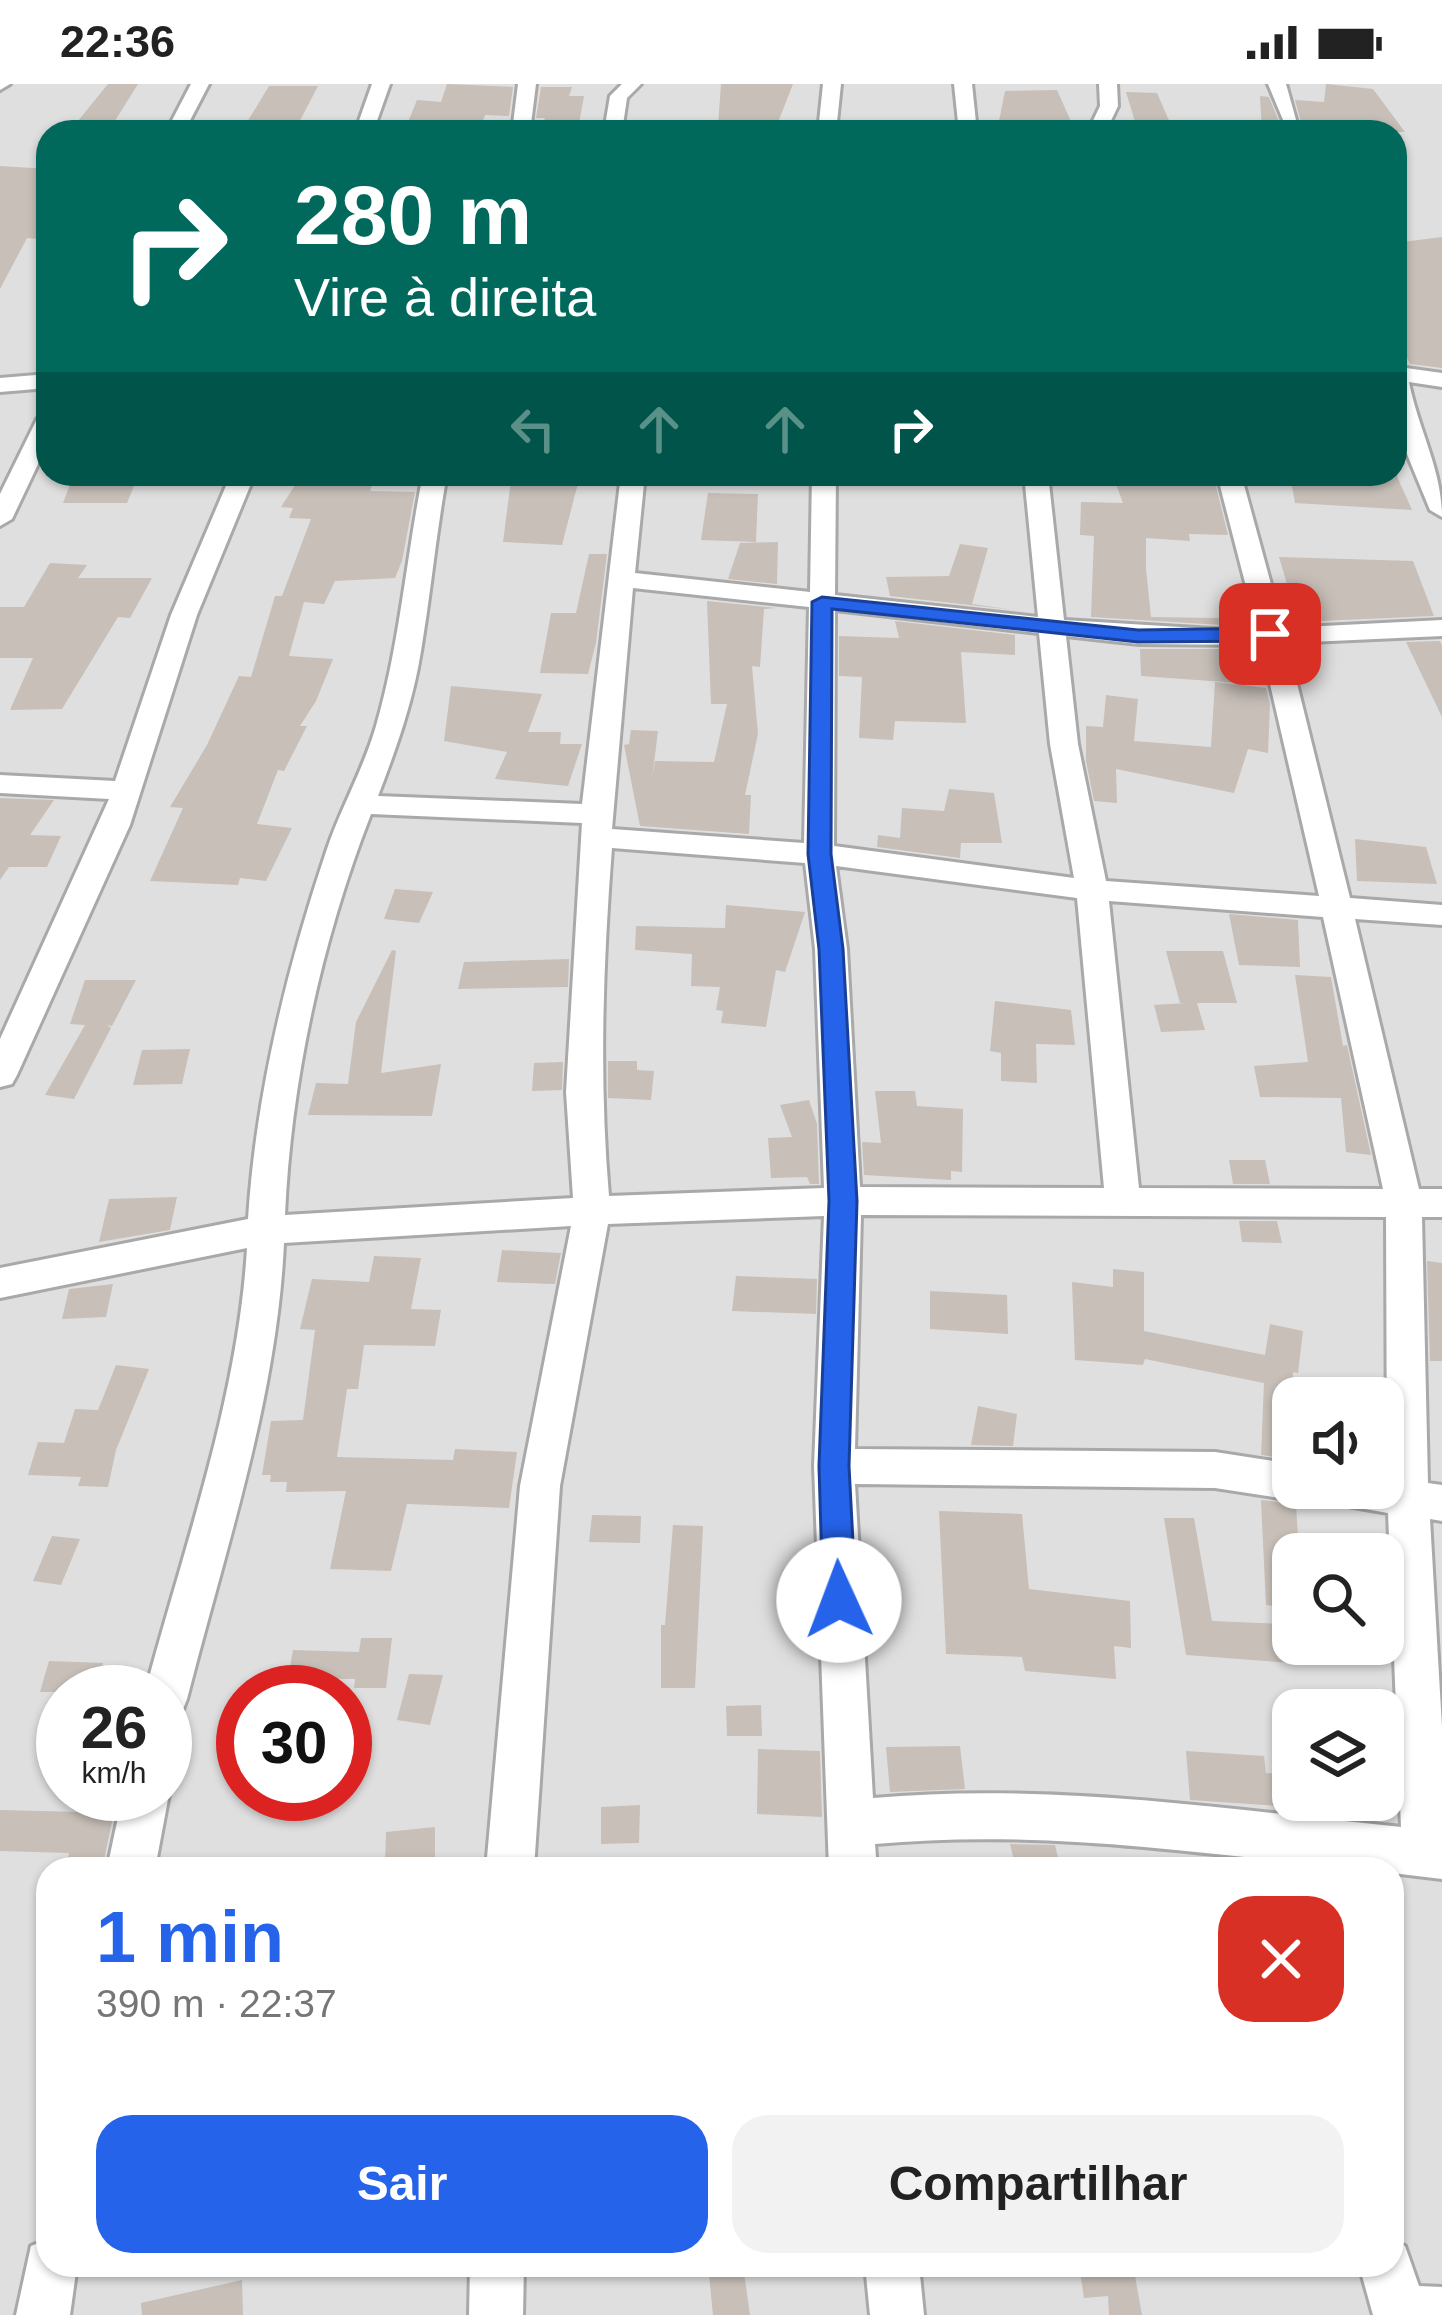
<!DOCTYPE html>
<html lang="pt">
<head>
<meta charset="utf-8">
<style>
	:root { --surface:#fff; --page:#f2f2f2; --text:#222; --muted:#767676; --accent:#2563eb }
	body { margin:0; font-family:Arial,sans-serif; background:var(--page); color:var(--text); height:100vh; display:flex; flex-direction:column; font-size:45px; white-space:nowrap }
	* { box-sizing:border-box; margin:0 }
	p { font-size:39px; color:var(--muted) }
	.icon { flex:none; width:66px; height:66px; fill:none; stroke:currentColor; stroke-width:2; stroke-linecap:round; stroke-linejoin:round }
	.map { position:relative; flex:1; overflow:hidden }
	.side { position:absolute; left:36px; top:1773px; width:1368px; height:420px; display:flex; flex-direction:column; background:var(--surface); border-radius:36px; box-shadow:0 3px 9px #0004 }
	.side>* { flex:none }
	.guide { position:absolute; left:36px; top:36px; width:1371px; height:366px; border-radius:36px; box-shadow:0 3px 9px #0004; background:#00695c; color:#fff; overflow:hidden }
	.controls { position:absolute; left:1272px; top:1293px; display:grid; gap:24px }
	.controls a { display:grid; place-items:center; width:132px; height:132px; border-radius:24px; background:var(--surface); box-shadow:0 3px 9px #0004; font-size:60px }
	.speed { position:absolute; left:36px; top:1581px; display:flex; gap:24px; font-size:60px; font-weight:700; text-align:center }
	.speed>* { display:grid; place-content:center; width:156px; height:156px; border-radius:50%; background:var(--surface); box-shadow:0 3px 9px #0004; line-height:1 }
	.speed small { font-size:30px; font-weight:400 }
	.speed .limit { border:18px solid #d22; background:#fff; color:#111 }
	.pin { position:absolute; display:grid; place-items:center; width:102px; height:102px; color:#fff; margin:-51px; border-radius:24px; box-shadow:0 6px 18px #0006 }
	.me { position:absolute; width:132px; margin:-66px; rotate:358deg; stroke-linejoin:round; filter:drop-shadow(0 0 9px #0008) }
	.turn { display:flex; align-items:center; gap:42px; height:252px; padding:0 60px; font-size:54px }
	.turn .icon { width:156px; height:156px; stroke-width:2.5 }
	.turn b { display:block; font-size:84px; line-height:102px }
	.lanes { display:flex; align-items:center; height:114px; padding:0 60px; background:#0003; justify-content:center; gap:60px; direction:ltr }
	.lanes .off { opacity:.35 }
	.round { display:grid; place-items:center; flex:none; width:126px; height:126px; border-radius:36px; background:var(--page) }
	.head { display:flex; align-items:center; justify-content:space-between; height:204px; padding:0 60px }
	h1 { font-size:72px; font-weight:700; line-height:90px; color:var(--accent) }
	.cta { display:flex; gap:24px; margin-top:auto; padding:24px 60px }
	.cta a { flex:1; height:138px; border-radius:36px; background:var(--accent); color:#fff; font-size:48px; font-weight:700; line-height:138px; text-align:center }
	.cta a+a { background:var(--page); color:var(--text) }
	.status { display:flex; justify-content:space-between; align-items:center; height:84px; padding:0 60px; background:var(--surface); direction:ltr }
	.status svg { height:33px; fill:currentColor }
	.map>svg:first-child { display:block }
	.residential { fill:#e0dfdf; fill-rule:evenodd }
	.building { fill:#c7bfb8 }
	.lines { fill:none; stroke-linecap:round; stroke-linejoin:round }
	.minor-casing { stroke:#a9a9a9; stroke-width:6 }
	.minor { fill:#fff; fill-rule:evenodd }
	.route { fill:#2563eb; stroke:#184099; stroke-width:3 }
</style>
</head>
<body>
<div class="status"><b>22:36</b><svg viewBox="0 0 49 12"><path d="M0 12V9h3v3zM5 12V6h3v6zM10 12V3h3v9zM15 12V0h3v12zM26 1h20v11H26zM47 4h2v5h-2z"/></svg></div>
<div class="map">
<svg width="1442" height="2231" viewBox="0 0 1442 2231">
	<rect width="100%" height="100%" fill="#f2efe9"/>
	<!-- residential -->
	<path class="residential" d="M0,0H1442V2231H0ZM48,48H1395V390H48ZM1293,1314H1383V1404H1293ZM1293,1470H1383V1560H1293ZM63,1608H165V1710H63ZM243,1608H345V1710H243ZM1293,1626H1383V1716H1293ZM48,1785H1392V2181H48Z"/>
	<!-- building -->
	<g class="building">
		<path d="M108,0H138L108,48H69Z"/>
		<path d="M447,0L513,3L509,32L485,31L479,48H404L417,16L441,18Z"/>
		<path d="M721,0H793L775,46L718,42Z"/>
		<path d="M1326,0L1373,5L1405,48H1262L1260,12L1269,13L1282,45L1298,47L1302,42L1295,16L1324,18Z"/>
		<path d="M269,2H318L294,48H241Z"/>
		<path d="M541,3H572L569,12H584L578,45L541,44L545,34H536Z"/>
		<path d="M1057,6L1073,42L999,37L1005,7Z"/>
		<path d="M1126,8L1157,9L1171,41H1136Z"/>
		<path d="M0,82L48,85V156L27,154L0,205Z"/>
		<path d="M1442,153V284L1410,280L1395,250V159Z"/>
		<path d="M74,390H139L127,419H63Z"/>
		<path d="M1112,390H1213L1228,451L1189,450L1190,457L1146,454V485L1151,533L1221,534L1222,541L1091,533L1094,452L1080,451L1081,418L1123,419Z"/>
		<path d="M1290,390H1396L1412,426L1295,419Z"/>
		<path d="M301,392L373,398L370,407L415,408L402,477L395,494L335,497L324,520L304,518L289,572L333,575L316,617L300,642H307L284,687L278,686L257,740L292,744L266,797L240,794L238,801L150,797L183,724L170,723L207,661L239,592L251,593L275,512H282L311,435L289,434L293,424L281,423Z"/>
		<path d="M511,396L578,399L562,461L503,458Z"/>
		<path d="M708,409L758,410L756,458L701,456Z"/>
		<path d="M778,458L777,500L728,495L740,459Z"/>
		<path d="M960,460L988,464L972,520L1014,526L890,512L886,493L949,492Z"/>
		<path d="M589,470H607L596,559L588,590L540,589L551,529H576Z"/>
		<path d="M1279,473L1413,477L1434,532L1298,538Z"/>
		<path d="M50,479L87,481L78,494H152L130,534L118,533L62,625L10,626L33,574H0V523H24Z"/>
		<path d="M707,517L777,524L764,525L760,583L752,582L758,650L745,711H751L749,750L640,742L624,661L629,660L631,646L658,647L652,696L655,677L714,678L727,620H711Z"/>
		<path d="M895,537L1015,551V571L961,568L966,639L895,637L893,656L859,654L862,593L839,592V552L899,554Z"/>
		<path d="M1440,557L1442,561V633L1406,558Z"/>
		<path d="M1140,565H1229L1238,599L1141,592Z"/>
		<path d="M1215,598L1266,604L1270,620L1268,669L1248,665L1234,709L1116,685L1117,719L1094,717L1086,677V642L1103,643L1106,611L1138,615L1134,657L1211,663Z"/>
		<path d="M451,602L542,610L528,648H561L560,660H582L568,702L495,695L507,668L444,657Z"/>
		<path d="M949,705L994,709L1002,759H961L960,774L877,763L878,751L900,754L902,724L944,727Z"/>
		<path d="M0,714L54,716L30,751L61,752L47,783H9L0,796Z"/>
		<path d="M1355,755L1426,763L1437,800L1357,797Z"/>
		<path d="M395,805L433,808L419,839L384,835Z"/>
		<path d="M726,821L805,828L785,888L776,886L766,943L721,939L723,927L716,926L720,903L691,902L692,870L635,866L636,842L725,844Z"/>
		<path d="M1229,830L1298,836L1300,883L1239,881Z"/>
		<path d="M392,866L396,867L381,989L441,980L432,1032L308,1031L316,999L348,1000L356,938Z"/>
		<path d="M1166,867H1223L1237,919H1197L1205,946L1161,948L1154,921L1187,919H1180Z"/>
		<path d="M569,875L568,903L458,905L464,878Z"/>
		<path d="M1295,891L1331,893L1343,962L1347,961L1371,1071L1346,1068L1341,1014L1260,1013L1254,982L1308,978Z"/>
		<path d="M85,896H136L112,942L107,941L111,944L74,1015L45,1011L85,941L70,940Z"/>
		<path d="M995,917L1071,926L1075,961L1036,960L1037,999L1001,997V969L990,967Z"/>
		<path d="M190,965L182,1000L133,1001L142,966Z"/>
		<path d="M608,977H637V986L654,987L651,1016L608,1014Z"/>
		<path d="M563,978L562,1006L532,1007L534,979Z"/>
		<path d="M875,1007H915L917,1022L963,1025L962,1088L951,1087V1096L864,1091L862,1058L881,1059Z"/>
		<path d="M809,1016L817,1040L819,1100H810L807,1093L771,1094L768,1054L792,1053L780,1021Z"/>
		<path d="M1229,1076H1265L1270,1100H1233Z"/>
		<path d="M177,1113L170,1146L99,1158L109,1115Z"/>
		<path d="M1239,1137H1277L1282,1159L1242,1158Z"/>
		<path d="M502,1166L561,1169L555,1200L497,1198Z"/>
		<path d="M374,1172L421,1174L411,1225L441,1226L435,1262L364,1261L358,1305H347L337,1373L453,1376L455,1365L517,1368L509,1424L407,1420L391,1487L330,1485L346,1407L286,1408L287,1398H270L271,1391H262L271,1337L303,1336L315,1246L300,1245L312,1195L369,1198Z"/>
		<path d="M1427,1177L1442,1179V1277H1430Z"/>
		<path d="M1113,1185L1144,1188V1247L1265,1271L1270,1240L1303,1247L1298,1289L1293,1288L1291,1375L1261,1371L1264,1299L1145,1275L1143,1281L1075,1276L1072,1198L1113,1203Z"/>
		<path d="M736,1192L817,1195L816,1230L732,1227Z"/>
		<path d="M113,1200L106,1233L62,1235L69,1205Z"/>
		<path d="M930,1207L1007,1211L1008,1250L930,1245Z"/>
		<path d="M116,1281L149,1285L116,1366L108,1403L78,1402L81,1393L28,1391L38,1358L64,1359L75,1325L98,1326Z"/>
		<path d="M978,1322L1017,1330L1013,1362L971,1361Z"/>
		<path d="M1261,1416L1296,1420L1299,1470H1293V1524L1266,1521Z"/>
		<path d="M939,1427L1022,1430L1029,1505L1130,1517L1131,1564L1114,1562L1116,1595L1025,1587L1022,1573L946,1570Z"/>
		<path d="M592,1431L641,1432L640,1459L589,1458Z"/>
		<path d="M1164,1434H1194L1212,1537L1283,1540L1290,1579L1186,1571Z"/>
		<path d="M673,1441L703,1442L695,1604H661V1541H665Z"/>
		<path d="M52,1452L80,1455L61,1501L33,1497Z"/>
		<path d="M361,1554H392L386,1604H354L355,1595L288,1594L293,1566L359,1568Z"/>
		<path d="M49,1577L103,1579L95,1608H40Z"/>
		<path d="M409,1590L443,1591L430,1641L397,1636Z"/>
		<path d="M761,1621L762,1652H727L726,1622Z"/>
		<path d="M960,1662L965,1705L890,1708L886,1663Z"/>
		<path d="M758,1665L820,1667L822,1733L757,1730Z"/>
		<path d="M1186,1667L1264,1672L1266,1689L1293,1690V1723L1190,1716Z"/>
		<path d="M640,1721L639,1759L601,1760V1723Z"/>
		<path d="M82,1723L115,1724L104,1776L68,1774L69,1769L0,1767V1726L81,1728Z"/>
		<path d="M435,1743V1778L385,1783L386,1748Z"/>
		<path d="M1010,1760L1055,1761L1061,1785H1016Z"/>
		<path d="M708,2181H743L750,2231H713Z"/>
		<path d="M1079,2181H1133L1142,2231H1109L1108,2212L1084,2214Z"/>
		<path d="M242,2196L243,2231H142L141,2219Z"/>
	</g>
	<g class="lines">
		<!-- minor casing -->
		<g class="minor-casing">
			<g id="minor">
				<path d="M0,0H10L0,6Z"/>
				<path d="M191,0H209L184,48H166Z"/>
				<path d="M372,0H390L373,48H355Z"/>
				<path d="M518,0H536L530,48H512Z"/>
				<path d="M622,0H641L627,14L622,48H604L610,12Z"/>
				<path d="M823,0H841L836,48H818Z"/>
				<path d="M954,0H972L977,48H959Z"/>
				<path d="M1099,0H1117L1118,22L1108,43L1111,48H1093L1090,43L1100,22Z"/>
				<path d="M1268,0H1286L1298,43H1286Z"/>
				<path d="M1395,275L1406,284L1442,289V303L1409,298C1418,345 1442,385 1442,433L1430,426L1395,341Z"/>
				<path d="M48,290V304L0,308V294Z"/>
				<path d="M48,328V359L12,435L0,442V410L37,335Z"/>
				<path d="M231,390H255L197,531L130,741L17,991L12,1000L0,1003V955L109,715L0,709V691L115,697L171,531Z"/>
				<path d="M423,390H447C436,449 431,508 421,567C413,618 396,665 378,712L582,720L621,390H645L635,489L810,508L812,390H836L835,511L1038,533L1024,390H1048L1064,536L1230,546L1257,545L1217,390H1241L1283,544L1442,536V552L1287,559L1350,814L1442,821V841L1355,835L1419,1105H1442V1133H1422L1428,1399L1442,1401V1437L1430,1435L1442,1643V1795L1392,1789V1785H1352C1192,1768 1036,1745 875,1760L877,1785H829L814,1382L824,1132L608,1140L560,1402L534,1785H486L520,1402L571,1142L284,1159C277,1314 225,1466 187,1615L181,1630L165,1636V1608H145C184,1463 238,1315 247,1164L0,1214V1184L248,1135C256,1010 286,887 326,768C340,725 363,687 376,642C400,560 406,474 423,390ZM633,504L809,523L804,759L612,745ZM835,526L1039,549L1050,660L1074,794L834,762ZM1066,552L1139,560L1261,561L1319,812L1106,797L1078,660ZM371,730L582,739L566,1008L573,1114L285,1131C291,996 322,855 371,730ZM612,764L805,779L815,865L824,1104L609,1112C599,995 603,881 612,764ZM836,782L1077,814L1104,1104L860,1103L847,865ZM1109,817L1323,833L1383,1105L1139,1104ZM861,1131L1386,1133L1387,1394L1383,1393V1404H1313L1319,1417L1388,1429L1401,1743C1225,1725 1050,1698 873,1714L855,1400L1215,1404L1293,1416L1307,1411L1311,1404H1293V1380L1215,1368L855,1365Z"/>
				<path d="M165,1701L169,1710L155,1785H107L123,1710H165Z"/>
				<path d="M48,2155V2181H77L70,2231H16L31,2162Z"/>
				<path d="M1392,2157L1405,2162L1419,2202L1442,2203V2231H1373L1359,2181H1392Z"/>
				<path d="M470,2181H524L523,2231H469Z"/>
				<path d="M865,2181H919L924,2231H870Z"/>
			</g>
		</g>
		<!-- minor -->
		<use href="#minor" class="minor"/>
	</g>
	<!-- route -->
	<path class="route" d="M822,513L1138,546L1270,544L1281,550L1270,557L1138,558L832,525L831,770L843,865L857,1117L849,1382L856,1516L851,1526L839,1531L828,1526L823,1516L819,1382L829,1117L819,865L808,770L812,518Z"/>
</svg>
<div class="controls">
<a><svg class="icon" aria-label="sound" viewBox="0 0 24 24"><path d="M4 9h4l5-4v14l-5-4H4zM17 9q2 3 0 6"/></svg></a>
<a><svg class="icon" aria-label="search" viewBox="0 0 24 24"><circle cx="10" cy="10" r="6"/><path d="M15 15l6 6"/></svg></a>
<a><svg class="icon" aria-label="layers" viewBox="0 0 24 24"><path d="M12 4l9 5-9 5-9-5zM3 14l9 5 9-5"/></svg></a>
</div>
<div class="speed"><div>26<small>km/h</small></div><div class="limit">30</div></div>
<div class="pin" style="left:1270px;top:550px;background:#d93025"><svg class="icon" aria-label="arrive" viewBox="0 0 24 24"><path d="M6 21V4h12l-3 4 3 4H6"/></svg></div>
<svg class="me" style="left:839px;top:1516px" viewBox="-20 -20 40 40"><circle r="19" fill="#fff"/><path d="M0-13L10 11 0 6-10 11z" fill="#2563eb"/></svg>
<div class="guide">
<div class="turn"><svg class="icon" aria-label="right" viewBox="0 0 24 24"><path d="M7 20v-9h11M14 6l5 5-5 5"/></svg><div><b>280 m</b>Vire à direita</div></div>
<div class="lanes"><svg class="icon off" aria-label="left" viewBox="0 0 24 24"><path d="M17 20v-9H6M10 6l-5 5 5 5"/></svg><svg class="icon off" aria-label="ahead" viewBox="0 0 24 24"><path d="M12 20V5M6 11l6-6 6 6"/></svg><svg class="icon off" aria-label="ahead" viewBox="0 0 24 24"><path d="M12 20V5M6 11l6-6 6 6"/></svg><svg class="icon" aria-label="right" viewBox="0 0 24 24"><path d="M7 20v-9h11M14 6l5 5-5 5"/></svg></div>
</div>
<section class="side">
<div class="head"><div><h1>1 min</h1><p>390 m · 22:37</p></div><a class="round" style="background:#d93025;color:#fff"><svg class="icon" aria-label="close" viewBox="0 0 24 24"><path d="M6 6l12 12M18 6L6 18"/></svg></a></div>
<div class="cta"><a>Sair</a><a>Compartilhar</a></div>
</section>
</div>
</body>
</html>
